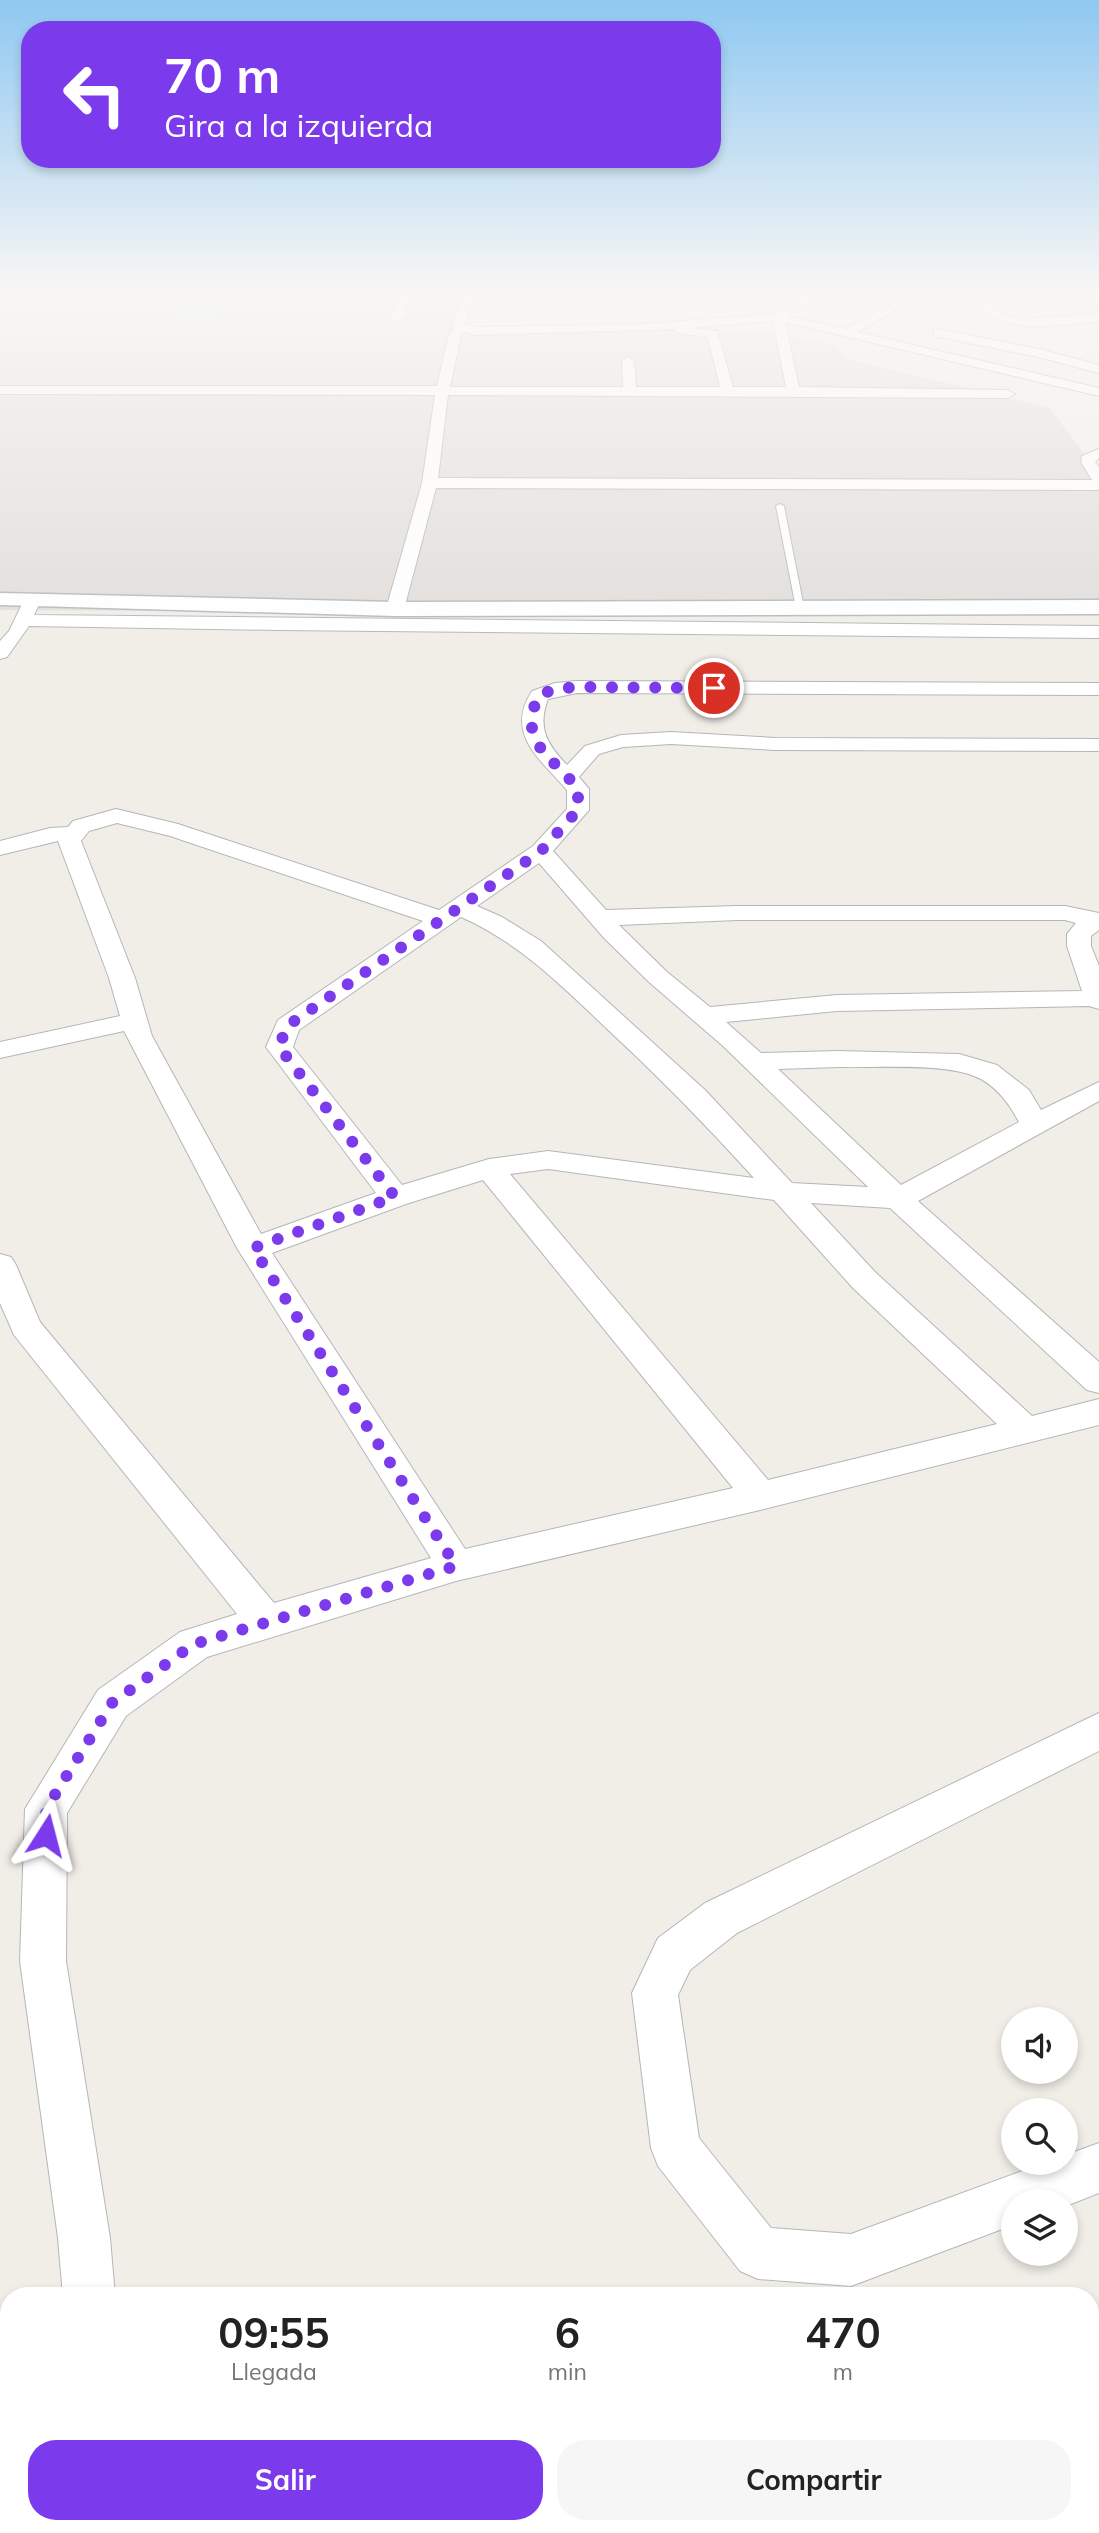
<!DOCTYPE html>
<html lang="es">
<head>
<meta charset="utf-8">
<style>
	:root { --surface:#fff; --page:#f6f6f6; --text:#222; --muted:#767676; --accent:#7c3aed }
	body { margin:0; font-family:Mulish,sans-serif; background:var(--page); color:var(--text); height:100vh; display:flex; flex-direction:column; font-size:26px; white-space:nowrap }
	* { box-sizing:border-box; margin:0 }
	p { font-size:23px; color:var(--muted) }
	.icon { flex:none; width:38px; height:38px; fill:none; stroke:currentColor; stroke-width:2; stroke-linecap:round; stroke-linejoin:round }
	.map { position:relative; flex:1; overflow:hidden }
	.panel { position:absolute; left:0px; top:2287px; width:1099px; height:247px; display:flex; flex-direction:column; background:var(--surface); border-radius:28px 28px 0 0; box-shadow:0 4px 10px #0003 }
	.panel>* { flex:none }
	.banner { position:absolute; left:21px; top:21px; width:700px; height:147px; border-radius:28px; box-shadow:0 4px 10px #0003; background:#7c3aed; color:#fff; overflow:hidden }
	.fabs { position:absolute; left:1001px; top:2007px; display:grid; gap:14px }
	.fabs a { display:grid; place-items:center; width:77px; height:77px; border-radius:50%; background:var(--surface); box-shadow:0 4px 10px #0003; font-size:35px }
	.pin { position:absolute; display:grid; place-items:center; width:60px; height:60px; color:#fff; margin:-30px; border:4px solid #fff; border-radius:50%; box-shadow:0 2px 7px #0007 }
	.me { position:absolute; width:77px; margin:-38px; rotate:9deg; stroke-linejoin:round; filter:drop-shadow(0 0 5px #0008) }
	.turn { display:flex; align-items:center; gap:24px; height:147px; padding:0 28px; font-size:32px }
	.turn .icon { width:91px; height:91px; stroke-width:2.5 }
	.turn b { display:block; font-size:49px; line-height:60px }
	.eta { display:flex; justify-content:space-evenly; align-items:center; height:119px; text-align:center }
	.eta b { font-size:42px; font-weight:700; line-height:49px }
	.button { display:flex; gap:14px; margin-top:auto; padding:14px 28px }
	.button a { flex:1; height:80px; border-radius:28px; background:var(--accent); color:#fff; font-size:28px; font-weight:700; line-height:80px; text-align:center }
	.button a+a { background:var(--page); color:var(--text) }
	.map>svg:first-child { display:block }
	.industrial { fill:#e0ddda }
	.green { fill:#cae8c4 }
	.lines { fill:none; stroke-linecap:round; stroke-linejoin:round }
	.lane-casing { stroke:#b3b6ba; stroke-width:2 }
	.street-casing { stroke:#b3b6ba; stroke-width:2 }
	.secondary-casing { stroke:#b4b8bc; stroke-width:3 }
	.lane { fill:#fff; fill-rule:evenodd }
	.street { fill:#fff; fill-rule:evenodd }
	.secondary { fill:#fff; fill-rule:evenodd }
	.route { stroke:#7c3aed; stroke-width:12; stroke-dasharray:0 21.6 }
</style>
</head>
<body>
<div class="map">
<svg width="1099" height="2533" viewBox="0 0 1099 2533">
	<rect width="100%" height="100%" fill="#f1eee8"/>
	<!-- industrial -->
	<path class="industrial" d="M0,296H465L456,329H760L835,346L850,360L1050,408L1099,474V615L0,610Z"/>
	<!-- green -->
	<path class="green" d="M185,303L227,304L215,321L172,320Z"/>
	<g class="lines">
		<!-- lane casing -->
		<g class="lane-casing">
			<g id="lane">
				<path d="M321,296H327L316,316H312Z"/>
				<path d="M780,504L784,506L804,608L800,611L796,608L776,506Z"/>
			</g>
		</g>
		<!-- street casing -->
		<g class="street-casing">
			<g id="street">
				<path d="M399,296H411L403,317L397,321L391,317Z"/>
				<path d="M463,296H475L465,324L475,327L643,324L775,314L805,296H819L788,316L845,329L907,296H921L857,332L1099,388V396L785,322L799,387L1008,390L1015,394L1008,398L448,395L438,478L1092,480L1081,462L1082,456L1099,449V458L1095,462L1099,467V490L436,488L404,609L395,614L386,609L422,483L435,395L0,394V386H437L449,335L454,329L452,326ZM773,321L786,387H733L717,331L691,328ZM676,329L677,333L708,337L720,387H636L634,361L628,357L622,361L623,387H450L461,336L465,332L474,335Z"/>
				<path d="M962,296C984,296 997,315 1019,319L1099,314V322C1045,325 1005,338 962,296Z"/>
				<path d="M938,329L1039,349L1099,365V373L1038,357L934,336V330Z"/>
				<path d="M32,595L41,600L34,615L1099,626V638L278,630L29,626L7,657L0,659V641L9,631L26,596Z"/>
				<path d="M577,681L1099,683V695L577,693L548,699C537,728 547,744 567,765L585,746L621,735L671,732L775,738L1099,739V751L775,750L671,744L623,747L599,754L579,777L589,789V810L553,851L606,910L737,906H1065L1099,913V930L1091,936V946L1099,966V1009L1089,1006L837,1011L726,1022L761,1053L839,1051L959,1054L997,1065L1029,1090L1041,1110L1099,1082V1101L918,1201L1099,1362V1393L1087,1390L890,1208L811,1203L875,1272L1032,1416L1099,1399V1425L760,1510L456,1581L207,1657L126,1716L67,1813L66,1961L110,2238L115,2296H63L58,2238L20,1961L25,1809L98,1690L180,1632L237,1614L14,1335L0,1303V1254L11,1257L16,1265L40,1322L274,1603L431,1558L237,1248L124,1031L0,1058V1042L120,1016L109,978L58,841L0,855V841L50,828L68,827L73,821L116,809L178,824L439,910L533,846L567,809V790C541,760 504,734 532,691L555,683ZM117,823L170,836L423,921L278,1020L266,1047L376,1193L261,1234L152,1036L135,978L81,841L89,831ZM539,863L604,938L649,982L723,1046L868,1187L792,1183L705,1090L541,941L502,917L477,906ZM461,917C518,942 560,984 604,1026C657,1075 706,1125 754,1178L548,1151L489,1159L402,1185L293,1047L299,1030ZM737,920H1065L1076,923L1067,934V946L1082,991L837,995L710,1007L667,972L619,925ZM839,1067C876,1068 942,1063 974,1076C995,1084 1009,1103 1019,1122L901,1185L778,1069ZM548,1169L774,1200L853,1288L997,1424L768,1480L510,1174ZM483,1180L733,1488L465,1549L272,1253L406,1204Z"/>
				<path d="M1099,1713V1751L737,1933L690,1970L678,1995L699,2138L771,2228L851,2234L1044,2163H1066V2155L1099,2143V2193L1066,2206V2202H1013V2225L851,2286L758,2279L740,2271L658,2166L651,2148L632,1993L658,1938L705,1903Z"/>
				<path d="M29,2525H87L85,2533H27Z"/>
			</g>
		</g>
		<!-- secondary casing -->
		<g class="secondary-casing">
			<path id="secondary" d="M0,593L395,602L1099,600V614L395,616L0,605Z"/>
		</g>
		<!-- lane -->
		<use href="#lane" class="lane"/>
		<!-- street -->
		<use href="#street" class="street"/>
		<!-- secondary -->
		<use href="#secondary" class="secondary"/>
	</g>
	<!-- sky -->
	<linearGradient id="sky" x2="0" y2="1"><stop stop-color="#8fc8f1"/><stop offset="0.45" stop-color="#f9f7f5"/><stop offset="1" stop-color="#f9f7f5" stop-opacity="0"/></linearGradient>
	<rect width="1099" height="651" fill="url(#sky)"/>
	<g class="lines">
		<!-- route -->
		<path class="route" d="M46,1835V1809L112,1703L194,1644L456,1566L253,1248L395,1197L279,1047L287,1026L541,851L578,810V789C552,756 516,742 539,695L555,689L577,687L714,688"/>
	</g>
</svg>
<div class="fabs">
<a><svg class="icon" aria-label="sound" viewBox="0 0 24 24"><path d="M4 9h4l5-4v14l-5-4H4zM17 9q2 3 0 6"/></svg></a>
<a><svg class="icon" aria-label="search" viewBox="0 0 24 24"><circle cx="10" cy="10" r="6"/><path d="M15 15l6 6"/></svg></a>
<a><svg class="icon" aria-label="layers" viewBox="0 0 24 24"><path d="M12 4l9 5-9 5-9-5zM3 14l9 5 9-5"/></svg></a>
</div>
<div class="pin" style="left:714px;top:688px;background:#d93025"><svg class="icon" aria-label="arrive" viewBox="0 0 24 24"><path d="M6 21V4h12l-3 4 3 4H6"/></svg></div>
<svg class="me" style="left:46px;top:1835px" viewBox="-20 -20 40 40"><path d="M0-17L14 15 0 8-14 15z" fill="#7c3aed" stroke="#fff" stroke-width="4"/></svg>
<div class="banner">
<div class="turn"><svg class="icon" aria-label="left" viewBox="0 0 24 24"><path d="M17 20v-9H6M10 6l-5 5 5 5"/></svg><div><b>70 m</b>Gira a la izquierda</div></div>
</div>
<section class="panel">
<div class="eta">
<div><b>09:55</b><p>Llegada</p></div>
<div><b>6</b><p>min</p></div>
<div><b>470</b><p>m</p></div>
</div>
<div class="button"><a>Salir</a><a>Compartir</a></div>
</section>
</div>
</body>
</html>
